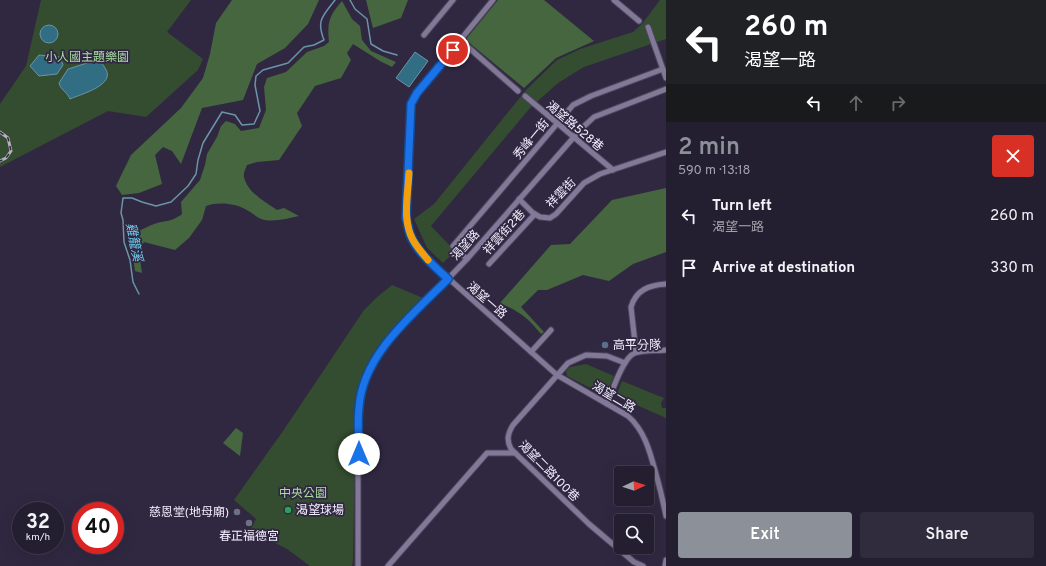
<!DOCTYPE html>
<html lang="en">
<head>
<meta charset="utf-8">
<style>
	:root { --surface:#241e31; --page:#302b3d; --text:#f1f3f6; --muted:#a3a2ab; --line:#413c4d; --accent:#8c9099 }
	body { margin:0; font-family:Overpass,"Noto Sans TC",sans-serif; background:var(--page); color:var(--text); height:100vh; display:flex; flex-direction:column; font-size:15px; white-space:nowrap }
	* { box-sizing:border-box; margin:0 }
	p { font-size:13px; color:var(--muted) }
	.icon { flex:none; width:22px; height:22px; fill:none; stroke:currentColor; stroke-width:2; stroke-linecap:round; stroke-linejoin:round }
	.map { position:relative; flex:1; overflow:hidden }
	.drawer { display:flex; flex-direction:column; background:var(--surface); width:380px }
	.drawer>* { flex:none }
	.top-card { background:#202124; color:#fff; overflow:hidden }
	.needle { width:26px; rotate:86deg }
	.buttons { position:absolute; left:614px; top:466px; display:grid; gap:8px }
	.buttons a { display:grid; place-items:center; width:40px; height:40px; border-radius:4px; background:var(--surface); box-shadow:0 4px 16px #0002,0 0 0 1px var(--line); font-size:20px }
	.speed { position:absolute; left:12px; top:502px; display:flex; gap:8px; font-size:20px; font-weight:700; text-align:center }
	.speed>* { display:grid; place-content:center; width:52px; height:52px; border-radius:50%; background:var(--surface); box-shadow:0 4px 16px #0002,0 0 0 1px var(--line); line-height:1 }
	.speed small { font-size:10px; font-weight:400 }
	.speed .limit { border:6px solid #d22; background:#fff; color:#111 }
	.pin { position:absolute; display:grid; place-items:center; width:34px; height:34px; color:#fff; margin:-17px; border:2px solid #fff; border-radius:50%; box-shadow:0 1px 4px #0007 }
	.me { position:absolute; width:44px; margin:-22px; rotate:0deg; stroke-linejoin:round; filter:drop-shadow(0 0 3px #0008) }
	.turn { display:flex; align-items:center; gap:14px; height:84px; padding:0 12px; font-size:18px }
	.turn .icon { width:52px; height:52px; stroke-width:2.5 }
	.turn b { display:block; font-size:28px; line-height:34px }
	.lanes { display:flex; align-items:center; height:38px; padding:0 12px; background:#0003; justify-content:center; gap:20px; direction:ltr }
	.lanes .off { opacity:.35 }
	.round { display:grid; place-items:center; flex:none; width:42px; height:42px; border-radius:4px; background:var(--page) }
	.overview { display:flex; align-items:center; justify-content:space-between; height:68px; padding:0 12px }
	h1 { font-size:24px; font-weight:600; line-height:30px; color:var(--accent) }
	.button { display:flex; gap:8px; margin-top:auto; padding:8px 12px }
	.button a { flex:1; height:46px; border-radius:4px; background:var(--accent); color:#fff; font-size:16px; font-weight:600; line-height:46px; text-align:center }
	.button a+a { background:var(--page); color:var(--text) }
	ul { padding:0; list-style:none }
	li { display:flex; align-items:center; gap:12px; height:52px; padding:0 12px }
	li div { flex:1 }
	li b { display:block; font-size:15px }
	li em { font-style:normal }
	main { display:flex; flex:1; min-height:0 }
	.map>svg:first-child { display:block }
	.green { fill:#344c2f }
	.forest { fill:#466640 }
	.water { fill:#316e83; stroke:#6b94a8 }
	.lines { fill:none; stroke-linecap:round; stroke-linejoin:round }
	.stream { stroke:#6b94a8; stroke-width:1.5 }
	.minor-casing { stroke:#4c455b; stroke-width:7 }
	.minor { stroke:#817997; stroke-width:5 }
	.rail-casing { stroke:#b5afc3; stroke-width:3 }
	.rail { stroke:#302841; stroke-width:1.5; stroke-dasharray:4.5; stroke-linecap:butt }
	.route-casing { stroke:#114b97; stroke-width:10 }
	.route { stroke:#1a73e8; stroke-width:7 }
	.slow { stroke:#f59e0b; stroke-width:7 }
	.service-dot { fill:#5c6f8a; stroke:#302841; stroke-width:1.5 }
	.leisure-dot { fill:#2e9e5b; stroke:#302841; stroke-width:1.5 }
	.worship-dot { fill:#6b7280; stroke:#302841; stroke-width:1.5 }
	.labels { text-anchor:middle; stroke-width:3.5; stroke-linejoin:round; paint-order:stroke }
	.park-label { font-size:12px; fill:#a9dea0; stroke:#302841 }
	.street-label { font-size:12px; fill:#f2edfe; stroke:#302841 }
	.poi-label { font-size:12px; fill:#f2edfe; stroke:#302841; text-anchor:start }
	.water-label { font-size:13px; font-style:italic; fill:#70cef0; stroke:#302841 }
</style>
</head>
<body>
<main>
<div class="map">
<svg width="666" height="566" viewBox="0 0 666 566">
	<rect width="100%" height="100%" fill="#302841"/>
	<!-- green -->
	<g class="green">
		<path d="M41,0H191L167,32L203,59L198,70L146,117L108,111L0,167V104L26,66Z"/>
		<path d="M660,0H666V39L584,67L558,83L530,108L431,226L455,251L443,263L427,248L414,219L434,204L526,90L557,60L580,49L633,32L642,24Z"/>
		<path d="M392,285L423,298C393,326 365,359 356,399L353,560L352,566H310L287,549L250,530L256,519L234,500L283,431L364,310L376,298Z"/>
		<path d="M586,364L614,376C611,383 609,392 602,394L567,376L566,371L570,367Z"/>
		<path d="M622,381L664,398L661,403L662,408H666V418L616,396Z"/>
	</g>
	<!-- forest -->
	<g class="forest">
		<path d="M232,0H319L308,24L285,48L257,64L243,100L202,108L181,164L172,151L163,147L155,155L162,184L139,193L122,195L116,186L131,155L181,108L203,78L210,54L216,23Z"/>
		<path d="M366,0H408L401,18L373,28Z"/>
		<path d="M498,0H544L594,41L556,58L524,88L467,41V38Z"/>
		<path d="M342,1L352,19L360,26L362,40L371,51L396,62L392,67L380,61L353,44L347,53L351,60L341,78L315,86L297,113L302,126L279,160L257,162L247,165C246,168 243,173 244,177C247,192 265,202 277,210L284,208L299,216C288,218 276,222 265,220C256,218 251,211 243,208C233,203 216,202 206,206L202,220L189,238L175,250L144,242L139,253L142,273L135,271L130,235C139,231 148,226 157,223C169,220 171,222 182,214L181,202L200,180L205,165L207,154L217,137L221,126L226,121L235,124L241,131L259,128L266,110L264,87L267,78L286,72L307,52L324,46L329,42C327,22 329,16 342,1Z"/>
		<path d="M666,188V252L633,264L609,281L583,275L547,290H538L521,307L544,332L541,334C527,317 520,312 500,303L551,245L570,244L612,200Z"/>
		<path d="M236,428L243,433L240,456L223,443Z"/>
	</g>
	<!-- water -->
	<g class="water">
		<circle cx="49" cy="34" r="9"/>
		<path d="M415,52L428,61L409,87L396,78Z"/>
		<path d="M39,55L60,57L63,65L57,74L39,76L30,66Z"/>
		<path d="M90,57C98,59 101,61 105,68C117,85 81,94 70,99C67,92 60,89 59,83L68,69L87,63Z"/>
	</g>
	<g class="lines">
		<!-- stream -->
		<g class="stream">
			<path d="M350,0L355,9L367,19L371,44L383,51L397,55"/>
			<path d="M139,294L133,282L130,260L124,242L123,220L121,213L123,198H132L142,202L156,206L171,202L188,186L196,174L198,160L203,143L222,112L235,115L242,125L254,124L260,111L255,85L256,76L263,70L288,63L304,47L314,45L324,40C316,20 323,16 335,0"/>
		</g>
		<!-- minor casing -->
		<g class="minor-casing">
			<g id="minor">
				<path d="M493,0L417,93L411,103L406,218L410,233L414,242L430,262L557,375L628,416C645,431 650,452 656,474C660,488 663,501 666,516"/>
				<path d="M614,0L639,21"/>
				<path d="M648,27L666,78"/>
				<path d="M424,35L453,0"/>
				<path d="M460,40L518,91"/>
				<path d="M525,96L613,170"/>
				<path d="M519,199L533,213L540,217L550,218L556,214L584,183L600,174L666,152"/>
				<path d="M467,259L453,246L573,105L591,96L663,69"/>
				<path d="M489,264L535,214"/>
				<path d="M531,352L551,330"/>
				<path d="M636,352L631,307C636,290 649,285 666,284"/>
				<path d="M625,363L607,356L586,355L568,363L513,425C508,433 506,440 511,449L589,524L634,562L643,566"/>
				<path d="M607,404C612,392 623,357 635,353C643,350 657,351 666,350"/>
				<path d="M358,566V407L363,387L372,364L381,351L393,336L467,259L581,129L594,117L666,89"/>
				<path d="M388,566L487,453H515"/>
				<path d="M665,566L666,560"/>
			</g>
		</g>
		<!-- minor -->
		<use href="#minor" class="minor"/>
		<!-- rail casing -->
		<g class="rail-casing">
			<path id="rail" d="M0,132L8,138L11,151L6,158L0,161"/>
		</g>
		<!-- rail -->
		<use href="#rail" class="rail"/>
	</g>
	<g class="lines">
		<!-- route casing -->
		<g class="route-casing">
			<path id="route" d="M359,454C359,439 357,423 359,408C362,355 413,314 448,279C435,267 416,251 410,234C408,229 408,223 406,218L411,104L417,93L453,50"/>
		</g>
		<!-- route -->
		<use href="#route" class="route"/>
		<!-- slow -->
		<path class="slow" d="M409,173C408,195 402,220 413,240C417,247 423,254 428,260"/>
	</g>
	<!-- markers -->
	<circle class="service-dot" cx="605" cy="345" r="4"/>
	<circle class="leisure-dot" cx="288" cy="510" r="4"/>
	<g class="worship-dot">
		<circle cx="237" cy="512" r="4"/>
		<circle cx="249" cy="523" r="4"/>
	</g>
	<g class="labels">
		<!-- park labels -->
		<g class="park-label">
			<text x="87" y="61">小人國主題樂園</text>
			<text x="303" y="497">中央公園</text>
		</g>
		<!-- street labels -->
		<g class="street-label">
			<text transform="translate(575 126) rotate(40)" y="4">渴望路528巷</text>
			<text transform="translate(531 139) rotate(-50)" y="4">秀峰一街</text>
			<text transform="translate(561 193) rotate(-46)" y="4">祥雲街</text>
			<text transform="translate(504 232) rotate(-48)" y="4">祥雲街2巷</text>
			<text transform="translate(465 245) rotate(-48)" y="4">渴望路</text>
			<text transform="translate(487 300) rotate(41)" y="4">渴望一路</text>
			<text transform="translate(614 397) rotate(31)" y="4">渴望二路</text>
			<text transform="translate(549 471) rotate(45)" y="4">渴望二路100巷</text>
		</g>
		<!-- poi labels -->
		<g class="poi-label">
			<text x="613" y="349">高平分隊</text>
			<text x="296" y="514">渴望球場</text>
			<text x="229" y="516" text-anchor="end">慈恩堂(地母廟)</text>
			<text x="249" y="540" text-anchor="middle">春正福德宮</text>
		</g>
		<!-- water labels -->
		<g class="water-label">
			<text transform="translate(135 242) rotate(79)" y="5">雞籠溪</text>
		</g>
	</g>
</svg>
<div class="buttons">
<a><svg class="needle" viewBox="-14 -14 28 28"><path d="M0-13l5 13h-10z" fill="#e53935"/><path d="M0 13l5-13h-10z" fill="#a3a2ab"/></svg></a>
<a><svg class="icon" aria-label="search" viewBox="0 0 24 24"><circle cx="10" cy="10" r="6"/><path d="M15 15l6 6"/></svg></a>
</div>
<div class="speed"><div>32<small>km/h</small></div><div class="limit">40</div></div>
<div class="pin" style="left:453px;top:50px;background:#d93025"><svg class="icon" aria-label="arrive" viewBox="0 0 24 24"><path d="M6 21V4h12l-3 4 3 4H6"/></svg></div>
<svg class="me" style="left:359px;top:454px" viewBox="-20 -20 40 40"><circle r="19" fill="#fff"/><path d="M0-13L10 11 0 6-10 11z" fill="#1a73e8"/></svg>
</div>
<section class="drawer">
<div class="top-card">
<div class="turn"><svg class="icon" aria-label="left" viewBox="0 0 24 24"><path d="M17 20v-9H6M10 6l-5 5 5 5"/></svg><div><b>260 m</b>渴望一路</div></div>
<div class="lanes"><svg class="icon" aria-label="left" viewBox="0 0 24 24"><path d="M17 20v-9H6M10 6l-5 5 5 5"/></svg><svg class="icon off" aria-label="ahead" viewBox="0 0 24 24"><path d="M12 20V5M6 11l6-6 6 6"/></svg><svg class="icon off" aria-label="right" viewBox="0 0 24 24"><path d="M7 20v-9h11M14 6l5 5-5 5"/></svg></div>
</div>
<div class="overview"><div><h1>2 min</h1><p>590 m · 13:18</p></div><a class="round" style="background:#d93025;color:#fff"><svg class="icon" aria-label="close" viewBox="0 0 24 24"><path d="M6 6l12 12M18 6L6 18"/></svg></a></div>
<ul>
<li><svg class="icon" aria-label="left" viewBox="0 0 24 24"><path d="M17 20v-9H6M10 6l-5 5 5 5"/></svg><div><b>Turn left</b><p>渴望一路</p></div><em>260 m</em></li>
<li><svg class="icon" aria-label="arrive" viewBox="0 0 24 24"><path d="M6 21V4h12l-3 4 3 4H6"/></svg><div><b>Arrive at destination</b></div><em>330 m</em></li>
</ul>
<div class="button"><a>Exit</a><a>Share</a></div>
</section>
</main>
</body>
</html>
